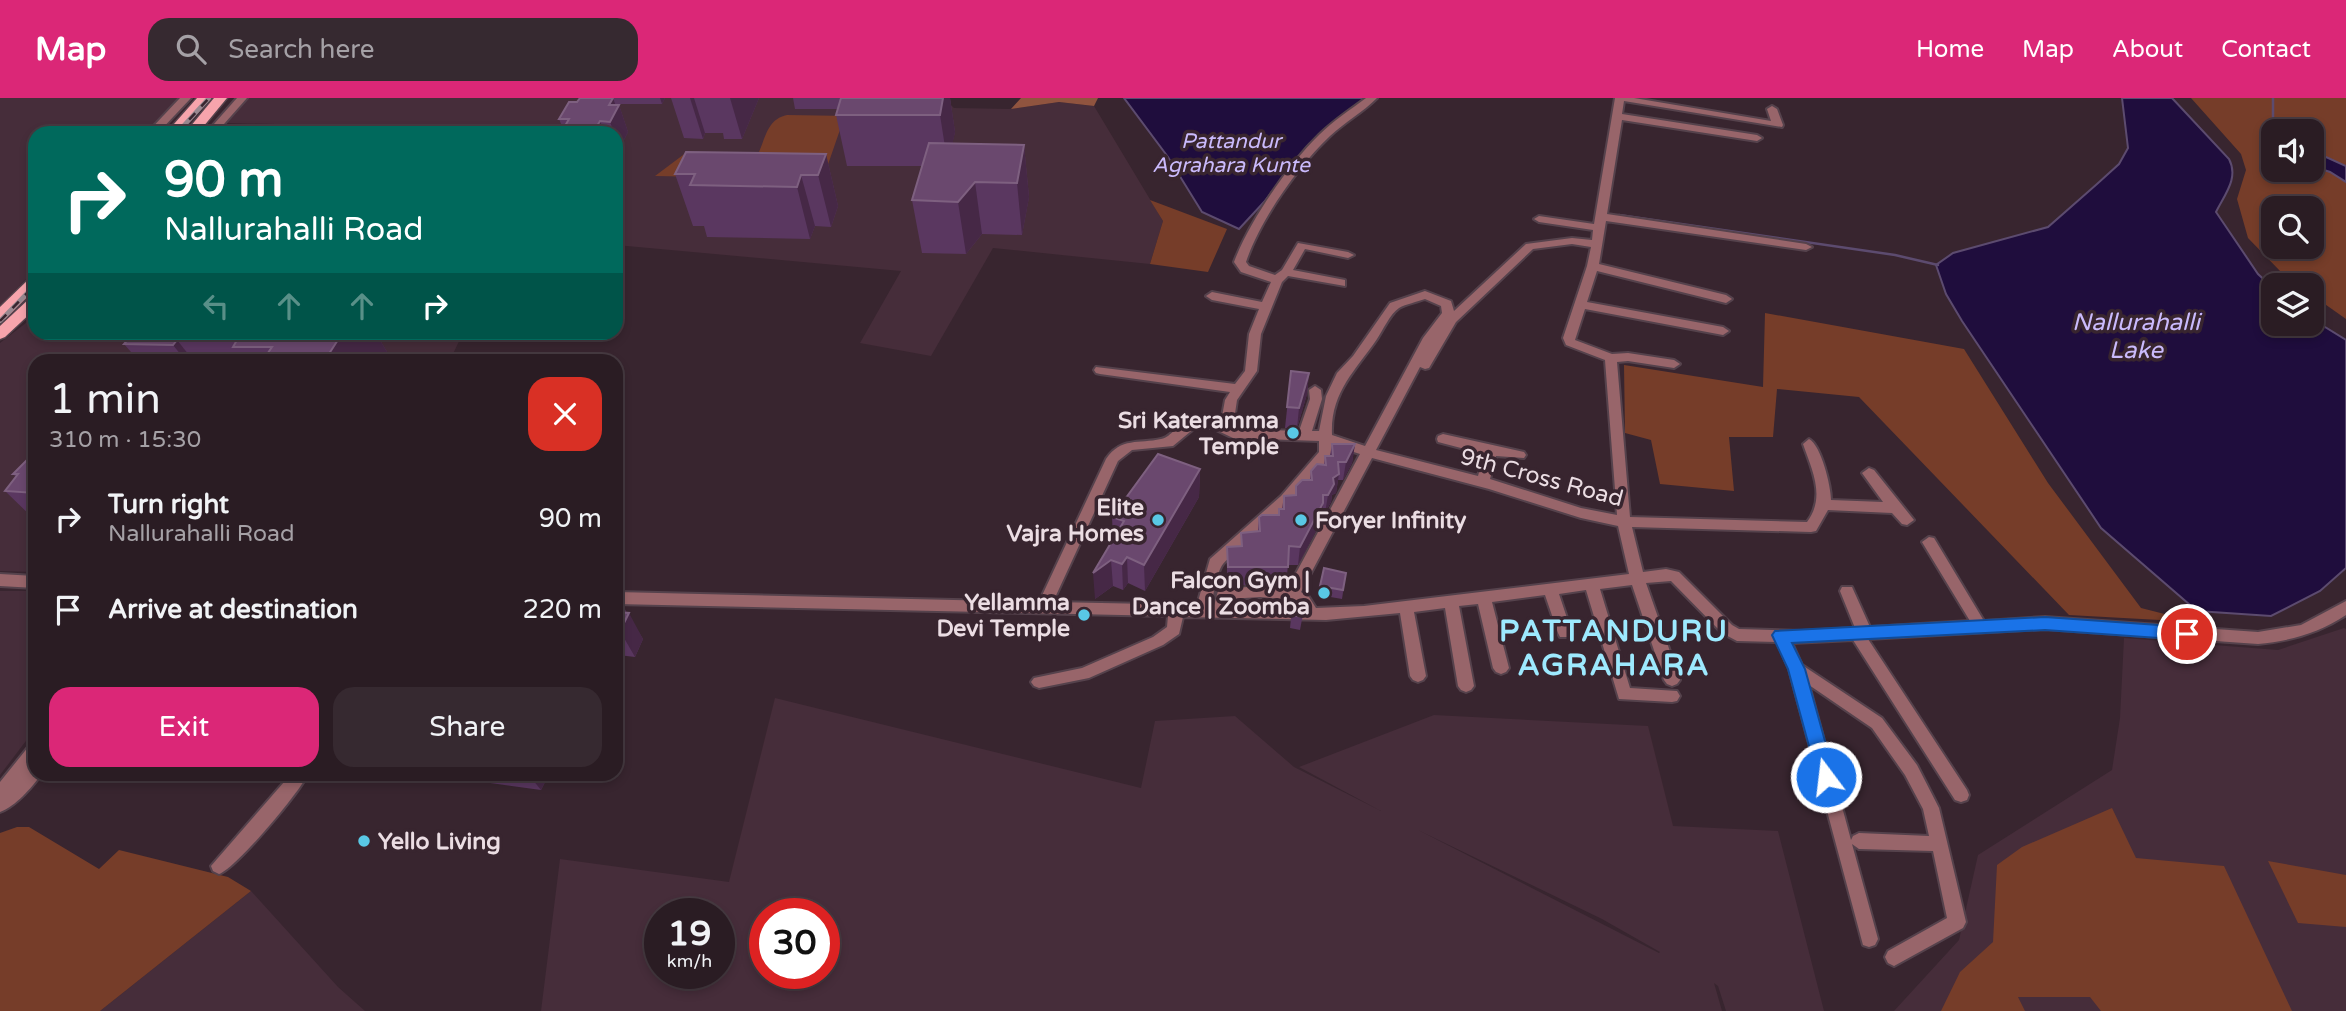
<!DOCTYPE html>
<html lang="en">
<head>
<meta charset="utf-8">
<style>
	:root { --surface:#2a1c23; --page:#362930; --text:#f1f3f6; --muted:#a5a1a6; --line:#463a41; --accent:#db2777 }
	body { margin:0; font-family:"Varela Round",sans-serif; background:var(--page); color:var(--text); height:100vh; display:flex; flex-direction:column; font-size:26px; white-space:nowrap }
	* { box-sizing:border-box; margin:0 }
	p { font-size:23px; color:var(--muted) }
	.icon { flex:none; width:38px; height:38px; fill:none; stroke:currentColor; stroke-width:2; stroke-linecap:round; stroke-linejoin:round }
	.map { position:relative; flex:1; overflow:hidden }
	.drawer { position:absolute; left:28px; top:256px; width:595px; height:427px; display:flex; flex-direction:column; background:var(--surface); border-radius:21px; box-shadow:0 4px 10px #0003,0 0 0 2px var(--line) }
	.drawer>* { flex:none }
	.banner { position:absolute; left:28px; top:28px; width:595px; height:214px; border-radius:21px; box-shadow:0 4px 10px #0003,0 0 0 2px var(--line); background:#00695c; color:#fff; overflow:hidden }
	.controls { position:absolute; left:2261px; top:21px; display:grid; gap:14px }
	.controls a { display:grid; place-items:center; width:63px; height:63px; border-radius:14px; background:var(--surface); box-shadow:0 4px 10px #0003,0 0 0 2px var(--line); font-size:35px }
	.speed { position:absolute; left:644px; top:800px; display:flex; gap:14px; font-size:35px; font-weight:700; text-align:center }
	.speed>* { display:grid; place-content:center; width:91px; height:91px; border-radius:50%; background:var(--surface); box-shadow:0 4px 10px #0003,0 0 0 2px var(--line); line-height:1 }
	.speed small { font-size:18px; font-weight:400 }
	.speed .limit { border:10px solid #d22; background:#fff; color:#111 }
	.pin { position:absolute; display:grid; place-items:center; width:60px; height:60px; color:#fff; margin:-30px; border:4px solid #fff; border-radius:50%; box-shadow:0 2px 7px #0007 }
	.me { position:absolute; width:77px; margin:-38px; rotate:345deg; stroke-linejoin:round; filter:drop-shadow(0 0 5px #0008) }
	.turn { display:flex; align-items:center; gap:24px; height:147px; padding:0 21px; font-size:32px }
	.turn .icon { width:91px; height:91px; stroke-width:2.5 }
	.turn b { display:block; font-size:49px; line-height:60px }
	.lanes { display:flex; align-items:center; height:66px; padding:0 21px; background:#0003; justify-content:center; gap:35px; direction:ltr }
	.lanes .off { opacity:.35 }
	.round { display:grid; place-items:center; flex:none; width:74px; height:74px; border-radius:21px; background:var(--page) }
	.head { display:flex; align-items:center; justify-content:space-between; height:119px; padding:0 21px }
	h1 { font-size:42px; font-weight:600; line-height:52px }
	.primary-button { display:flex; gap:14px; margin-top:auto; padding:14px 21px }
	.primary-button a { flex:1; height:80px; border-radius:21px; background:var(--accent); color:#fff; font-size:28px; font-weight:600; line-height:80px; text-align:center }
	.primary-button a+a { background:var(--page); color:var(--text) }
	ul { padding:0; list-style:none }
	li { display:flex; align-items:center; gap:21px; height:91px; padding:0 21px }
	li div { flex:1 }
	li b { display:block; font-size:26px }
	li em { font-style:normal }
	header { display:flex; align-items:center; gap:42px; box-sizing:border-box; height:98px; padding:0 35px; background:var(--accent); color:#fff }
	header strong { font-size:33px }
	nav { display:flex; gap:38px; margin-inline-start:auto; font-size:24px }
	.search { width:490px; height:63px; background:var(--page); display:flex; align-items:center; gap:18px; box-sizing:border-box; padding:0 24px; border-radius:21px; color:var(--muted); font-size:26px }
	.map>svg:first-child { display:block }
	.built { fill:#462d3a; fill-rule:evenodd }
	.green { fill:#763d29; fill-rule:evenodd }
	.forest { fill:#90543f }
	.water { fill:#1f0d3d; stroke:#5c4b6f; stroke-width:2 }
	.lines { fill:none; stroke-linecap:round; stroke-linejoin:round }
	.stream { stroke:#5c4b6f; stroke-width:2.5 }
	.minor-casing { stroke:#55424c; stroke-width:4 }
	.major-casing { stroke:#55424c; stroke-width:3 }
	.minor { fill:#98656a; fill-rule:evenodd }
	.major { fill:#f7a4ac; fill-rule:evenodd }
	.rail-casing { stroke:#998890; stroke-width:4.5 }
	.rail { stroke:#38252f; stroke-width:2.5; stroke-dasharray:9; stroke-linecap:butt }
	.wall { fill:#5a3760 }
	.shaded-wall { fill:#462846 }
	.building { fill:#6a486e; stroke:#7e6080; stroke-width:2 }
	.route { fill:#1a73e8; stroke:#114b97; stroke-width:2 }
	.poi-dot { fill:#59c8e5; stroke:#38252f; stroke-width:2.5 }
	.labels { text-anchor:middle; stroke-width:7; stroke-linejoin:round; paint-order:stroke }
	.far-water-label { font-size:21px; font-style:italic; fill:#cabafc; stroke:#38252f }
	.poi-label { font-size:23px; font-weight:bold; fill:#ebdde3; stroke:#38252f; text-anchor:end }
	.street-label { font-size:23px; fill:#ebdde3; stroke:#38252f }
	.water-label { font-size:24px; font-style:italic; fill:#cabafc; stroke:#38252f }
	.district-label { font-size:30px; font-weight:bold; letter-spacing:2px; fill:#9de9fe; stroke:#38252f }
</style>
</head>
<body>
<header>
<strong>Map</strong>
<div class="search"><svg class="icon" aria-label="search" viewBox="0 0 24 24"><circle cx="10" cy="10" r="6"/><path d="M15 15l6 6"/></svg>Search here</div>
<nav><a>Home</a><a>Map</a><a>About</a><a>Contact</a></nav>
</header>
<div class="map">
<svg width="2346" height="913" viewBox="0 0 2346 913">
	<rect width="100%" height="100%" fill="#38252f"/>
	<!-- built -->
	<g class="built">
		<path d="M0,0H178L145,35H35V172L0,208Z"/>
		<path d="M248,0H944L954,10L1011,11L1059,4L1094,8L1163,123L1150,166L993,150L931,258L860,245L901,173L616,147V35H403L406,29L227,25Z"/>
		<path d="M35,218V234L463,235L450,262H35V474L0,473V245Z"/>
		<path d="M0,493H35V631L0,677Z"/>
		<path d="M2344,530L2346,531V913H1894L1959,842L1978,757L2112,672L2120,620L2124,540L2278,552Z"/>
		<path d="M775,600L1141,690L1155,623L1235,618L1294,669L1381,713L1299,669L1434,617L1648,628L1673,728L1778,733L1824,913H1726L1718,888L1714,885L1722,913H541L560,761L729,784ZM1418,732L1602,821L1660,854L1659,855ZM660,816H719V875H660ZM765,816H824V875H765Z"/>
		<path d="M251,793L338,889L365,913H100Z"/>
	</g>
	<!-- green -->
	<g class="green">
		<path d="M2191,0H2346V221L2312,197V187H2299L2281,174L2248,140L2237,101L2246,72L2241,56ZM2273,33H2312V72H2273ZM2273,110H2312V149H2273Z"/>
		<path d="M787,17L849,18L843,23L823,81L655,78L687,54H759C766,38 768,21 787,17Z"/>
		<path d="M1150,102L1227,131L1208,174L1150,166L1163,123Z"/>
		<path d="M1765,215L1964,251L2048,385L2141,510L2196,524L2069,517L1859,299L1777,291L1773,339H1729L1734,393L1660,386L1651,342L1625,335L1624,267L1763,289Z"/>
		<path d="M2112,710L2136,760L2224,768L2292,913H2101L2090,899H2018L2025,913H1941L1960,874L1993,844L1997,767L2022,749Z"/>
		<path d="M17,729H29L99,771L119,752L228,779L251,793L100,913H0V735Z"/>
		<path d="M2268,763L2346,777V829L2298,825Z"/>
	</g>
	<!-- forest -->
	<path class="forest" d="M1021,0H1098L1094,8L1059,4L1011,11Z"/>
	<!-- water -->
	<g class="water">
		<path d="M1124,0H1366L1309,46L1264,104L1239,131L1202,114L1168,59Z"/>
		<path d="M2122,0H2172L2229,61C2239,80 2225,96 2216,114L2258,176L2273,190V226H2312V221L2346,242V470L2320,493L2271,518L2197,513L2101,430L1962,223L1946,196L1936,167L1953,155L2048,129L2097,86L2119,66L2128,50Z"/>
		<path d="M2314,57L2326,59L2346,68V84L2330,74L2312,68Z"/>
	</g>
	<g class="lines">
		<!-- stream -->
		<g class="stream">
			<path d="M2273,0V24L2277,33"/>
			<path d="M1619,117L1895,157L1938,167"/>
		</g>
		<!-- minor casing -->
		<g class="minor-casing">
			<g id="minor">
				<path d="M180,0H191L158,35H147Z"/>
				<path d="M237,0H247L216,35H206Z"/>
				<path d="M1366,0H1377C1363,14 1345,24 1330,38C1298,68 1260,122 1246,164L1249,168L1275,177L1282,172L1298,145L1348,154L1354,157L1348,160L1305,151L1293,172L1345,182V188L1288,178L1282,184L1261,236L1257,273L1237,302L1233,329L1235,331L1299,333L1310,301L1309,292L1315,288L1321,292L1322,301L1312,333H1319L1326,298L1337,275L1353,258L1390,205L1425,193L1451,203L1454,213L1526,146L1572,140L1592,142L1593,132L1539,124L1534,121L1539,118L1594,126L1615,0H1634L1771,23L1767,11L1772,8L1777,11L1783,27L1782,29L1624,3L1622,16L1757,37L1762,40L1757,43L1622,22L1607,116L1806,146L1812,149L1806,152L1606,123L1599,166L1726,197L1732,201L1726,205L1597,173L1587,204L1723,229L1729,233L1723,237L1585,211L1575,242L1612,256L1628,255L1674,262L1680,266L1674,270L1628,263L1617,264L1630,419L1807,424C1826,399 1812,372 1803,346L1809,341C1821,347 1831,388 1831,402L1883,404L1862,375L1869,370L1874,372L1914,422L1907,427L1902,426L1892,415L1828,412L1816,433L1811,434L1632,429L1643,474L1666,471L1679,474L1732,527L1739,531L1801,533L1855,530L1840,493L1842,489H1852L1870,529L1970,523L1922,444L1929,439L1934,440L1984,523L2045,519L2258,534L2301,527L2346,503V517C2319,535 2290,543 2258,546L2045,531L1868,541L1967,692L1969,697L1967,702L1961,704L1955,702L1853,542L1792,545L1802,567L1882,620L1917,667L1939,710L1966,824L1963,830L1894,868L1888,865L1885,859L1888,853L1947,820L1933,753L1859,751L1852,746L1878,841L1875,847L1869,849L1863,847L1789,571L1777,544L1737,543L1722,535L1671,483L1646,485L1680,582L1677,586L1672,588L1667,586L1664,582L1632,487L1600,491L1630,590L1677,593L1680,598L1677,603L1672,604L1619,601L1586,492L1559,496L1572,535L1570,539H1560L1558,535L1545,497L1492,504L1509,570L1506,574L1501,576L1496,574L1493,570L1478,506L1459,508L1474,588L1471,592L1466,594L1461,592L1458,588L1445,510L1414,514L1426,578L1423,582L1418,584L1413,582L1410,578L1400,515L1326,522L1183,519L1179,536L1163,547L1089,580L1039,590L1034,588L1031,584L1034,580L1082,570L1153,539L1167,529L1168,518L616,506V494L1039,504L1106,361C1121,339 1139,346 1161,341C1167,340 1170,336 1175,332C1188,317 1203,319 1221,324L1225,302L1230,294L1100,276L1096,275L1094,272L1096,269L1235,286L1245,273L1249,236L1259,211L1212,202L1206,198L1212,194L1262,204L1271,184L1241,174L1234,164C1249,124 1288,67 1319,37C1333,23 1350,12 1366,0ZM1572,146L1591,149L1587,168L1563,240L1566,247L1605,262L1617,417L1581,410L1490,381L1496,358L1524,360L1526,357L1524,354L1443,336L1438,338L1437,341L1438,344L1484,356L1478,378L1376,352L1420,269L1425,271L1429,270L1456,224L1533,151ZM1425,201L1441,208L1442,215L1423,240L1365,348L1332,337C1330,295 1355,273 1377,241C1383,232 1390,216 1399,210C1406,206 1417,204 1425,201ZM1196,329L1212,330L1233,340L1319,343V354L1281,398L1210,461L1197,507L1053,504L1118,363L1132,352L1173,348ZM1332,347L1360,356L1288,490L1260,488L1223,491L1218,493L1214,508H1211C1214,496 1216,475 1223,466C1245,440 1334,380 1332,347ZM1372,360L1489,391L1581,420L1618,428L1629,476L1364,508L1316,510L1309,499L1301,494ZM1260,499L1293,502L1301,510L1228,508L1229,501ZM1809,587L1872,630L1905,677L1923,711L1929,738L1859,735L1853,738L1851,742Z"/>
				<path d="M0,476L35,478V490L0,488Z"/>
				<path d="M35,646V676L41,677C31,690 16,708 0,714V684L29,648Z"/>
				<path d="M291,676H308C299,695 237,769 219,776L213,773L211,768Z"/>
			</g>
		</g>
		<!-- major casing -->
		<g class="major-casing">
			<g id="major">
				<path d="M197,0H210L179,35H166Z"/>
				<path d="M214,0H227L198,35H185Z"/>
				<path d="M35,178V191L5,221L0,223V209L30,180Z"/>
				<path d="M35,198V211L5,239L0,241V228L30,200Z"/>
			</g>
		</g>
		<!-- minor -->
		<use href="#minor" class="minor"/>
		<!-- major -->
		<use href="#major" class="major"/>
		<!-- rail casing -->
		<g class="rail-casing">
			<g id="rail">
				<path d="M177,35L209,0"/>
				<path d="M0,223L35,187"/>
			</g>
		</g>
		<!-- rail -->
		<use href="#rail" class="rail"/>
	</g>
	<!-- wall -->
	<g class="wall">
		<path d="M580,0H665L662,6H615L619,7L628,34L620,50H616V35H565L559,21L577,4Z"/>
		<path d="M671,0H759L742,41H724L723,35H705L703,41L684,40Z"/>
		<path d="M793,0H950L955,34L952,46L1024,47L1029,99L1022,137L982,136L966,156L922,155L912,102L922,68H847L836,17L838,11H795Z"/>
		<path d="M826,56L838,108L831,129L815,128L810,141L707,139L704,128H693L675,76Z"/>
		<path d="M133,234H375L392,262H138L124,246Z"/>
		<path d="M1291,273L1309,275L1307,296L1297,330H1285Z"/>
		<path d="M1332,346H1355L1352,365L1343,382H1338L1336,395L1332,397L1331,404L1325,415H1322L1321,423L1298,467H1288L1286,487H1227V449L1241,448V435L1258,433L1259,419L1278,417L1279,411H1282L1284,398L1295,397L1296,388L1310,382L1311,373L1324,367L1325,358H1330Z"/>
		<path d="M35,354V422L5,393L16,379L13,376Z"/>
		<path d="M1200,371L1199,399L1145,493L1128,485L1123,492L1113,488L1095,501L1113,441L1112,419Z"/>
		<path d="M1346,475L1342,501L1319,497L1320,488Z"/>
		<path d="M616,495L627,515L643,541L635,559L618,557L616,553Z"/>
		<path d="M1292,510L1304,511L1300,532L1290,530Z"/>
		<path d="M475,676H549L541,692L483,684Z"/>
	</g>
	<!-- shaded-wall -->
	<g class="shaded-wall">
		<path d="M613,0L617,11L619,7L628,34L620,50L616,41V35H614L610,24L609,7Z"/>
		<path d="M660,0H665L662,6Z"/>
		<path d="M690,0H694L705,35L703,41Z"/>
		<path d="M730,0H759L742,41Z"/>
		<path d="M943,0H950L955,34L948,68L940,17Z"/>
		<path d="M600,23L605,35H600L597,28Z"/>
		<path d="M1024,47L1029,99L1022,137L1017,85Z"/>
		<path d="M826,56L838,108L831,129L818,77Z"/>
		<path d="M801,77L815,128L810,141L797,89Z"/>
		<path d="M975,84L982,136L966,156L958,104Z"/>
		<path d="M343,234H375L392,262H325Z"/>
		<path d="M177,242L193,262H185L173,247Z"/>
		<path d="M1309,275L1307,296L1297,330L1299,310Z"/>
		<path d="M1355,346L1352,365L1343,382L1346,364Z"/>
		<path d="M1200,371L1199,399L1145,493L1144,467Z"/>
		<path d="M1339,376L1336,395L1332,397L1331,404L1325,415L1328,397L1333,380Z"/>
		<path d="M1323,405L1321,423L1298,467L1300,449Z"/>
		<path d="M1127,459L1128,485L1123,492L1122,466Z"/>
		<path d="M1111,462L1113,488L1095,501L1093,475Z"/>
		<path d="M616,495L628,518L629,515L643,541L635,559L620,533L616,532Z"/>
		<path d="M528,676H549L541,692Z"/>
	</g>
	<!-- building -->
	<g class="building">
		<path d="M580,0H613L609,7H619L610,24L600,23L597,28H565L569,21H559L569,4H577Z"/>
		<path d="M841,0H943L940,17H836Z"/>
		<path d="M929,45L1024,47L1017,85L975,84L958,104L912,102Z"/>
		<path d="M686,54L826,56L818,77H801L797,89L690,87L695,76H675Z"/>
		<path d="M134,234H343L325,262H263L272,249H233L237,242H177L173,247L124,246Z"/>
		<path d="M1291,273L1309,275L1299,310L1287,309Z"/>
		<path d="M1332,346H1355L1346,364H1338L1339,376L1333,380L1334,386L1328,397H1323V405L1300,449L1289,448L1288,469H1228L1227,449L1242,448L1241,435L1260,433L1259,419L1262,417H1279V411H1284V398L1296,397V388L1302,382H1312L1311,373L1317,366L1326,367L1325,358H1333Z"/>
		<path d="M35,354V395L5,393L18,376H13Z"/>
		<path d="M1158,356L1200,371L1144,467L1127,459L1122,466L1111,462L1093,475L1124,423L1112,419Z"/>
		<path d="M1324,470L1346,475L1343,492L1320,488Z"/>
		<path d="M1292,510L1304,511L1302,519L1292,517Z"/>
		<path d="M616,514L629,515L620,533L616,532Z"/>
	</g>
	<!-- route -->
	<path class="route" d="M2045,519L2187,529L2193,531L2196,536L2193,540L2187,542L2045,532L1792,545L1805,571L1835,679L1832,685L1826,687L1819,685L1788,571L1772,537L1775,533Z"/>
	<!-- markers -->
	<g class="poi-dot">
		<circle cx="1293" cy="335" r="7"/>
		<circle cx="1158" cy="422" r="7"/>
		<circle cx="1301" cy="422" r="7"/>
		<circle cx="1324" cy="495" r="7"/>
		<circle cx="1084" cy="517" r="7"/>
		<circle cx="364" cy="743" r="7"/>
	</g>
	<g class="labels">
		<!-- far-water labels -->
		<g class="far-water-label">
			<text x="1231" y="50">Pattandur<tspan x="1231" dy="24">Agrahara Kunte</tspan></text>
		</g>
		<!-- poi labels -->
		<g class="poi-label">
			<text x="1279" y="330">Sri Kateramma<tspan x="1279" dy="26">Temple</tspan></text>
			<text x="1144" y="417">Elite<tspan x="1144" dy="26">Vajra Homes</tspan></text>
			<text x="1315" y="430" text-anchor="start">Foryer Infinity</text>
			<text x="1310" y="490">Falcon Gym |<tspan x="1310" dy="26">Dance | Zoomba</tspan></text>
			<text x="1070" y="512">Yellamma<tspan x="1070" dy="26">Devi Temple</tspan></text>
			<text x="378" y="751" text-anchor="start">Yello Living</text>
		</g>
		<!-- street labels -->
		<g class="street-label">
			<text transform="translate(1542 379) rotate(15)" y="8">9th Cross Road</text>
		</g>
		<!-- water labels -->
		<g class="water-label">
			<text x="2136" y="232">Nallurahalli<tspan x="2136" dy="28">Lake</tspan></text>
		</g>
		<!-- district labels -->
		<g class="district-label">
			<text x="1614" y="543">PATTANDURU<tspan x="1614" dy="34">AGRAHARA</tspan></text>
		</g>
	</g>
</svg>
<div class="controls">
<a><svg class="icon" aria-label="sound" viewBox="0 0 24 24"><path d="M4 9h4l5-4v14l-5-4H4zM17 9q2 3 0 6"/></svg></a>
<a><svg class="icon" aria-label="search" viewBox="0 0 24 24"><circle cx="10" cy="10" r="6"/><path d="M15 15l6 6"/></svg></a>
<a><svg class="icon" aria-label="layers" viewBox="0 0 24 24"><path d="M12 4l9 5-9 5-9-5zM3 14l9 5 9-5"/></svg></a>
</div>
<div class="speed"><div>19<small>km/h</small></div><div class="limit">30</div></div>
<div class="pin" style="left:2187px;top:536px;background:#d93025"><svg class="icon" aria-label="arrive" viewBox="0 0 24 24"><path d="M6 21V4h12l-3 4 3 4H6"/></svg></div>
<svg class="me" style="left:1826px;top:679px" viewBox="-20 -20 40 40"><circle r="17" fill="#1a73e8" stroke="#fff" stroke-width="3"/><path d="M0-11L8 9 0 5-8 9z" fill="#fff"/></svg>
<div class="banner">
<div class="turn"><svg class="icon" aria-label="right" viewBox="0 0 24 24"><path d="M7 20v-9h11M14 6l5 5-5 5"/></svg><div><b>90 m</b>Nallurahalli Road</div></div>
<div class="lanes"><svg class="icon off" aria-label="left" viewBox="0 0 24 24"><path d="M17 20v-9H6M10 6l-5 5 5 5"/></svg><svg class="icon off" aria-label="ahead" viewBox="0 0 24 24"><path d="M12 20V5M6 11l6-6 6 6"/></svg><svg class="icon off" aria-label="ahead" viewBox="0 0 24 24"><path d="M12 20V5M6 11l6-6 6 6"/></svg><svg class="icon" aria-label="right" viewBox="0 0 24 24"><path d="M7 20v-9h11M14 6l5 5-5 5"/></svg></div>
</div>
<section class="drawer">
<div class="head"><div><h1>1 min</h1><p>310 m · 15:30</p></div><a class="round" style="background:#d93025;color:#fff"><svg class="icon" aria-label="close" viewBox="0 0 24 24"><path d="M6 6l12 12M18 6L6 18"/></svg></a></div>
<ul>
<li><svg class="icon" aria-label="right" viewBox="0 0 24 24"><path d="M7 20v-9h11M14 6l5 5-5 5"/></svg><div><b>Turn right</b><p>Nallurahalli Road</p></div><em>90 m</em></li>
<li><svg class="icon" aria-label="arrive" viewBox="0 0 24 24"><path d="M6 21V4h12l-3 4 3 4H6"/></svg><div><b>Arrive at destination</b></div><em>220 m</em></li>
</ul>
<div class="primary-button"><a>Exit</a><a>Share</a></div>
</section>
</div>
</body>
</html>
